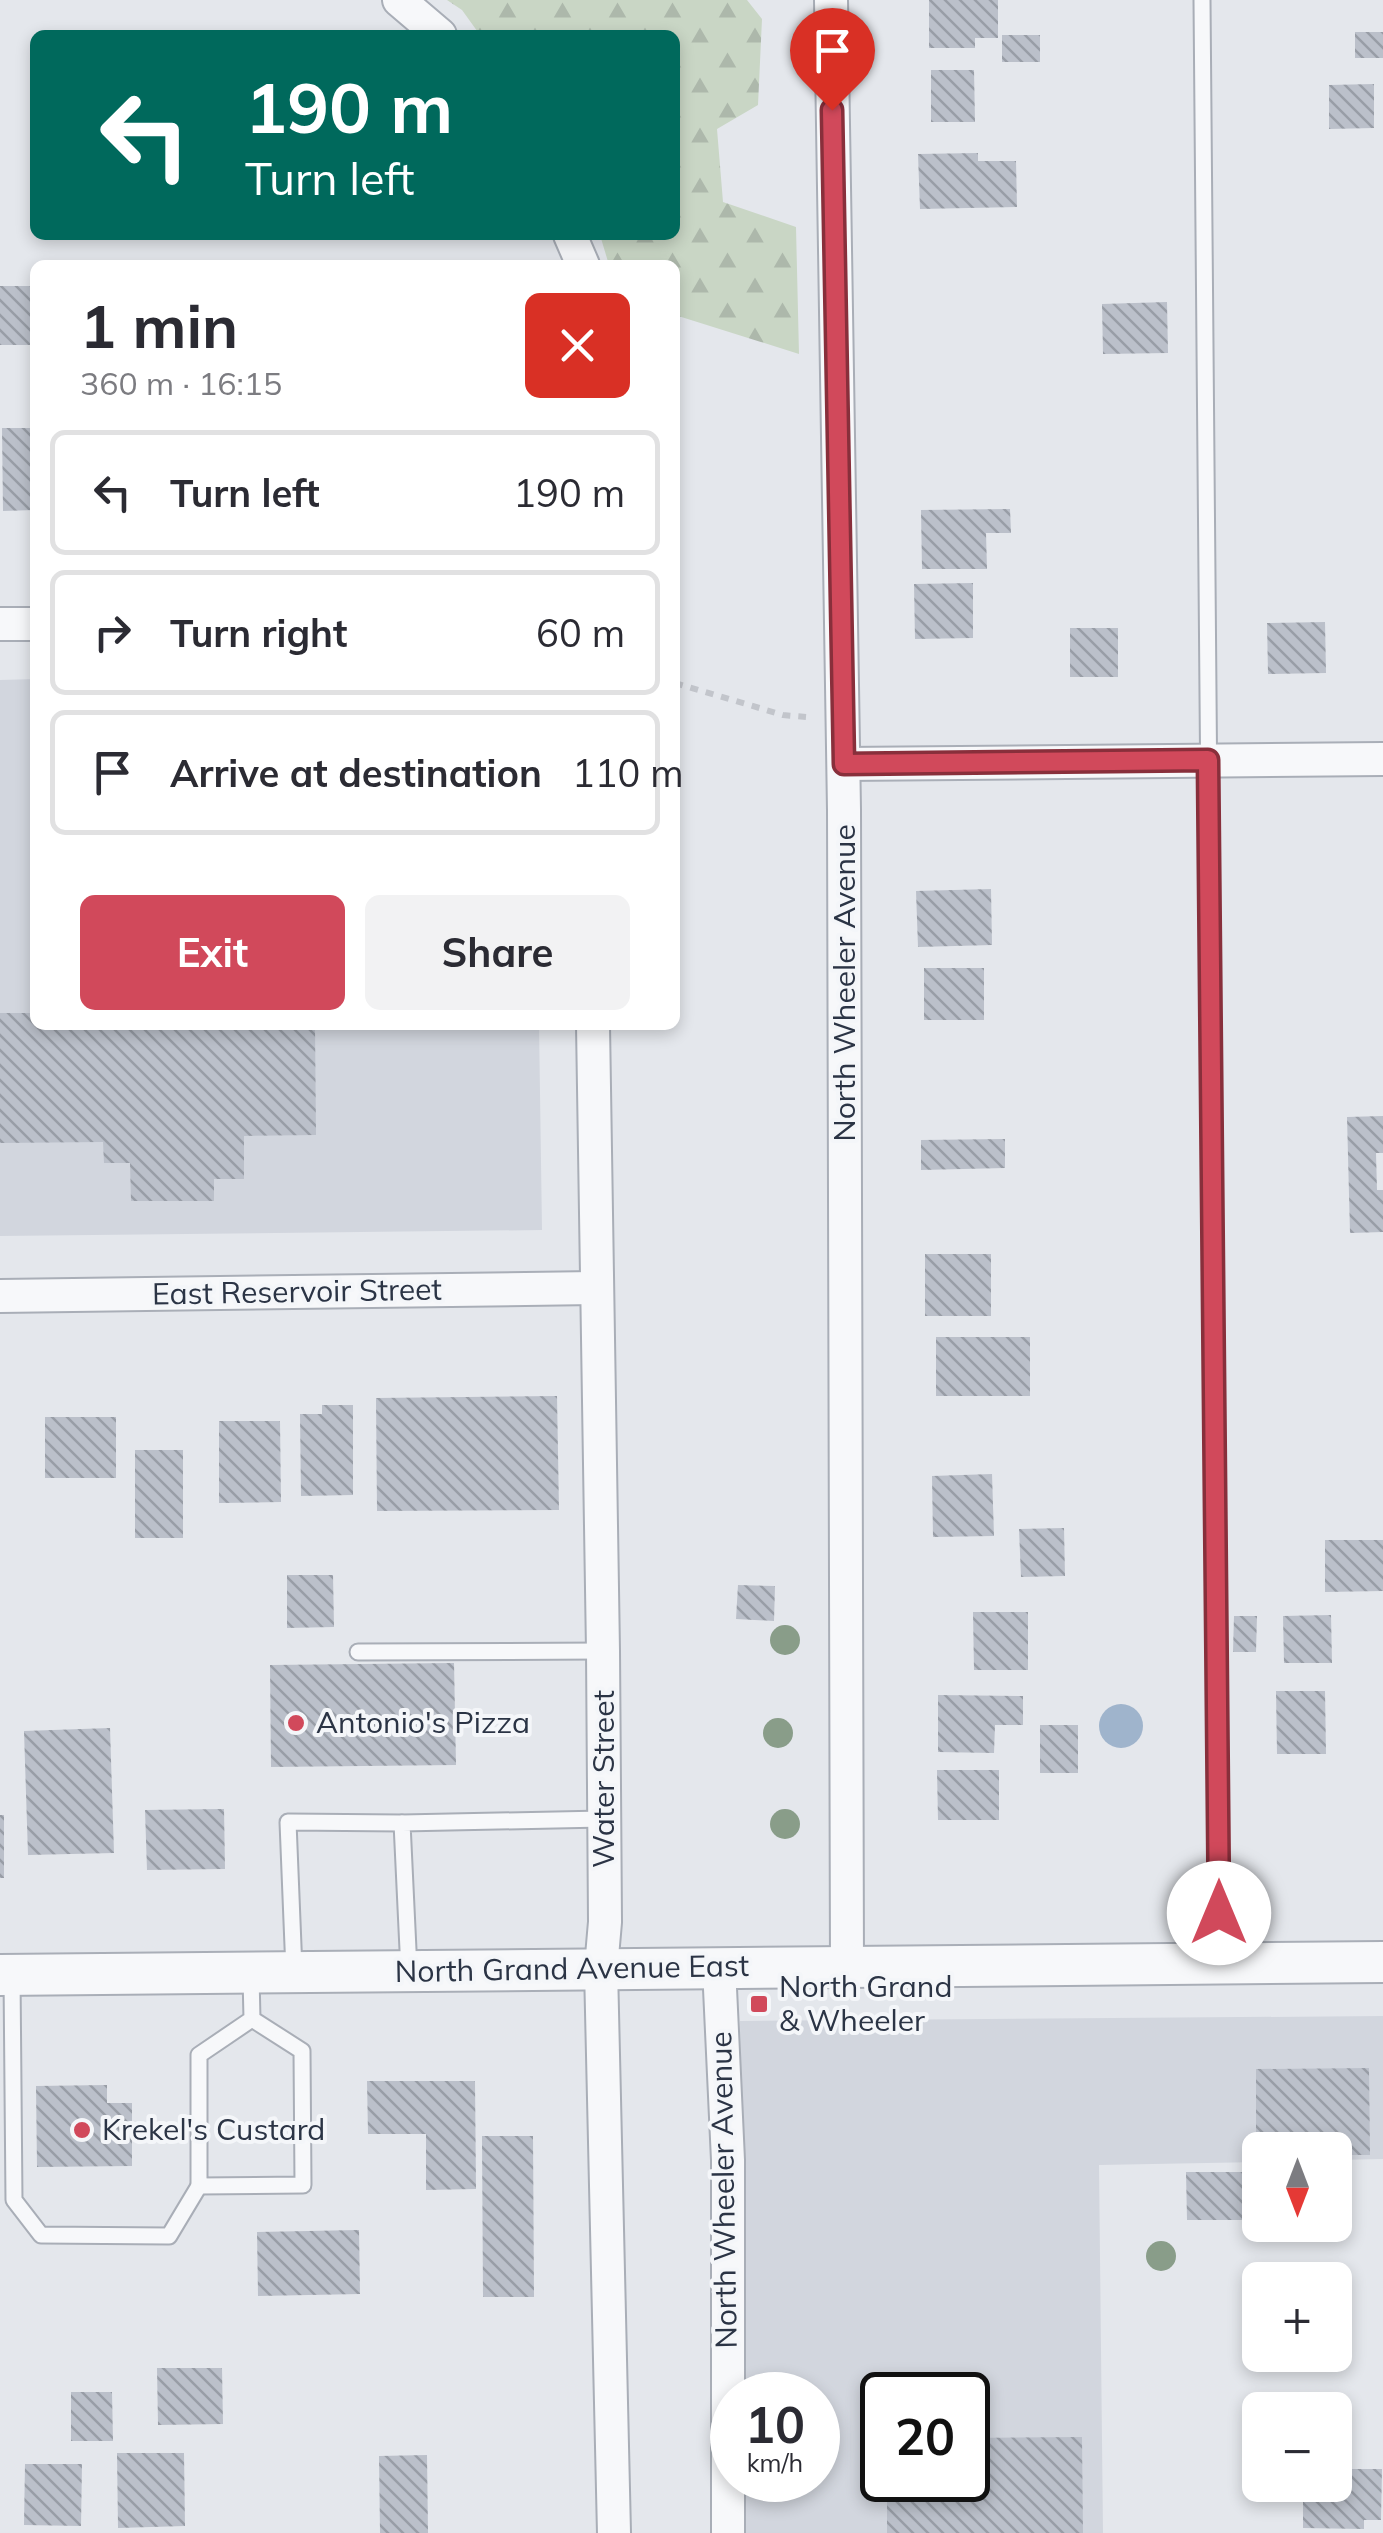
<!DOCTYPE html>
<html lang="en">
<head>
<meta charset="utf-8">
<style>
	:root { --surface:#fff; --page:#f2f2f3; --text:#2b2b33; --muted:#7c7c81; --line:#e1e1e2; --accent:#d1495b }
	body { margin:0; font-family:Mulish,sans-serif; background:var(--page); color:var(--text); height:100vh; display:flex; flex-direction:column; font-size:38px; white-space:nowrap }
	* { box-sizing:border-box; margin:0 }
	p { font-size:32px; color:var(--muted) }
	.icon { flex:none; width:55px; height:55px; fill:none; stroke:currentColor; stroke-width:2; stroke-linecap:round; stroke-linejoin:round }
	.map { position:relative; flex:1; overflow:hidden }
	.side { position:absolute; left:30px; top:260px; width:650px; height:770px; display:flex; flex-direction:column; background:var(--surface); border-radius:15px; box-shadow:0 5px 15px #0003 }
	.side>* { flex:none }
	.guide { position:absolute; left:30px; top:30px; width:650px; height:210px; border-radius:15px; box-shadow:0 5px 15px #0003; background:#00695c; color:#fff; overflow:hidden }
	.needle { width:65px; rotate:180deg }
	.controls { position:absolute; left:1242px; top:2132px; display:grid; gap:20px }
	.controls a { display:grid; place-items:center; width:110px; height:110px; border-radius:15px; background:var(--surface); box-shadow:0 5px 15px #0003; font-size:50px }
	.speed { position:absolute; left:710px; top:2372px; display:flex; gap:20px; font-size:50px; font-weight:700; text-align:center }
	.speed>* { display:grid; place-content:center; width:130px; height:130px; border-radius:50%; background:var(--surface); box-shadow:0 5px 15px #0003; line-height:1 }
	.speed small { font-size:25px; font-weight:400 }
	.speed .limit { border:5px solid #111; border-radius:15px; background:#fff; color:#111 }
	.pin { position:absolute; display:grid; place-items:center; width:85px; height:85px; color:#fff; margin:-102px -42px; border-radius:50% 50% 50% 0; rotate:-45deg; box-shadow:0 0 10px #0007 }
	.pin .icon { rotate:45deg }
	.me { position:absolute; width:110px; margin:-55px; rotate:0deg; stroke-linejoin:round; filter:drop-shadow(0 0 8px #0008) }
	.turn { display:flex; align-items:center; gap:35px; height:210px; padding:0 50px; font-size:45px }
	.turn .icon { width:130px; height:130px; stroke-width:2.5 }
	.turn b { display:block; font-size:70px; line-height:85px }
	.round { display:grid; place-items:center; flex:none; width:105px; height:105px; border-radius:15px; background:var(--page) }
	.head { display:flex; align-items:center; justify-content:space-between; height:170px; padding:0 50px }
	h1 { font-size:60px; font-weight:700; line-height:75px }
	.button { display:flex; gap:20px; margin-top:auto; padding:20px 50px }
	.button a { flex:1; height:115px; border-radius:15px; background:var(--accent); color:#fff; font-size:40px; font-weight:700; line-height:115px; text-align:center }
	.button a+a { background:var(--page); color:var(--text) }
	ul { padding:0; list-style:none }
	li { display:flex; align-items:center; gap:30px; height:125px; margin:0 20px 15px; padding:0 30px; border:5px solid var(--line); border-radius:15px }
	li div { flex:1 }
	li b { display:block; font-size:38px }
	li em { font-style:normal }
	.map>svg:first-child { display:block }
	.built { fill:#d2d6de; fill-rule:evenodd }
	.forest { fill:url(#forest-firs) }
	.water { fill:#9fb4cc }
	.building { fill:url(#building-back-hatch) }
	.lines { fill:none; stroke-linecap:round; stroke-linejoin:round }
	.service-casing { stroke:#a9aeb7; stroke-width:19 }
	.minor-casing { stroke:#a9aeb7; stroke-width:36 }
	.tertiary-casing { stroke:#a9aeb7; stroke-width:44 }
	.path { stroke:#c2c5cb; stroke-width:6; stroke-dasharray:8 8; stroke-linecap:butt }
	.service { stroke:#f7f8fa; stroke-width:15 }
	.minor { stroke:#f7f8fa; stroke-width:32 }
	.tertiary { stroke:#f7f8fa; stroke-width:40 }
	.tree { fill:#899d89 }
	.route-casing { stroke:#882f3b; stroke-width:25 }
	.route { stroke:#d1495b; stroke-width:18 }
	.poi-dot { fill:#d1495b; stroke:#f4f6f9; stroke-width:4 }
	.labels { text-anchor:middle; stroke-width:8; stroke-linejoin:round; paint-order:stroke }
	.street-label { font-size:30px; fill:#2b3445; stroke:#f4f6f9 }
	.poi-label { font-size:30px; fill:#2b3445; stroke:#f4f6f9; text-anchor:start }
</style>
</head>
<body>
<div class="map">
<svg width="1383" height="2533" viewBox="0 0 1383 2533">
	<defs>
		<pattern id="forest-firs" width="22" height="20" patternUnits="userSpaceOnUse" patternTransform="scale(2.5)"><rect width="22" height="20" fill="#c9d6c5"/><path d="M5 1l3.5 6h-7zM16 11l3.5 6h-7z" fill="#adb8ab"/></pattern>
		<pattern id="building-back-hatch" width="6" height="6" patternUnits="userSpaceOnUse" patternTransform="scale(2.5)"><rect width="6" height="6" fill="#bbc0ca"/><path d="M-1 5l2 2M0 0l6 6M5-1l2 2" fill="none" stroke="#989da6"/></pattern>
	</defs>
	<rect width="100%" height="100%" fill="#e4e7ec"/>
	<!-- built -->
	<g class="built">
		<path d="M35,679V1025H539L542,1230L0,1236V680Z"/>
		<path d="M1383,2016V2159L1335,2160V2150H1260V2162L1099,2165L1103,2533H744L743,2480H818V2395H743L740,2021ZM882,2395H968V2480H882Z"/>
	</g>
	<!-- forest -->
	<path class="forest" d="M447,0H747L762,19L758,105L717,129L723,202L796,227L799,354L675,315V265H609L600,235H675V35H480L462,10Z"/>
	<!-- water -->
	<circle class="water" cx="1121" cy="1726" r="22"/>
	<!-- building -->
	<g class="building">
		<path d="M929,0H998V38H975V48H929Z"/>
		<rect x="1355" y="32" width="28" height="26"/>
		<rect x="1002" y="35" width="38" height="27"/>
		<path d="M931,70H974L975,122H931Z"/>
		<path d="M1374,84V128L1329,129V85Z"/>
		<path d="M978,153V161H1016L1017,207L920,209L918,154Z"/>
		<rect x="0" y="286" width="35" height="59"/>
		<path d="M1167,302L1168,353L1103,354L1102,304Z"/>
		<path d="M2,428H35V510L3,511Z"/>
		<path d="M1010,509L1011,533H986L987,569H922L921,510Z"/>
		<path d="M973,583V638L915,639L914,584Z"/>
		<path d="M1325,622L1326,673L1268,674L1267,623Z"/>
		<rect x="1070" y="628" width="48" height="49"/>
		<path d="M991,889L992,945L918,947L916,891Z"/>
		<rect x="924" y="968" width="60" height="52"/>
		<path d="M0,1013H35V1025H315L316,1135L244,1136V1179H214V1201H131L130,1163H104L103,1142L0,1143Z"/>
		<path d="M1383,1116V1153H1376L1377,1190H1383V1232L1350,1233L1347,1117Z"/>
		<path d="M1005,1139V1168L921,1170V1140Z"/>
		<rect x="925" y="1254" width="66" height="62"/>
		<rect x="936" y="1337" width="94" height="59"/>
		<path d="M557,1396L559,1510L377,1511L376,1398Z"/>
		<path d="M322,1405H353V1495L301,1496L300,1414H322Z"/>
		<rect x="45" y="1417" width="71" height="61"/>
		<path d="M219,1421H280L281,1502L219,1503Z"/>
		<rect x="135" y="1450" width="48" height="88"/>
		<path d="M992,1474L994,1536L933,1537L932,1476Z"/>
		<path d="M1064,1528L1065,1576L1021,1577L1019,1529Z"/>
		<path d="M1325,1540H1383V1591L1325,1592Z"/>
		<path d="M287,1575H333L334,1627L287,1628Z"/>
		<path d="M738,1585L775,1586L774,1621L736,1619Z"/>
		<path d="M973,1612H1028V1670H974Z"/>
		<path d="M1331,1615L1332,1663H1284L1283,1616Z"/>
		<path d="M1234,1616H1257L1256,1652H1233Z"/>
		<path d="M454,1663L456,1765L271,1767L270,1665Z"/>
		<path d="M1276,1691H1325L1326,1754H1277Z"/>
		<path d="M938,1695L1023,1696V1725H995L994,1753L938,1752Z"/>
		<rect x="1040" y="1725" width="38" height="48"/>
		<path d="M110,1728L114,1853L28,1855L24,1731Z"/>
		<path d="M937,1770H999V1820H938Z"/>
		<path d="M224,1809L225,1869L147,1870L145,1810Z"/>
		<rect x="0" y="1815" width="4" height="63"/>
		<path d="M1369,2068L1370,2155H1335V2150H1260V2156H1256V2069Z"/>
		<path d="M367,2081H475L476,2189L426,2190V2134H368Z"/>
		<path d="M107,2085V2103H132V2166L37,2167L36,2086Z"/>
		<path d="M482,2136H533L534,2297H483Z"/>
		<path d="M1186,2172H1260V2220H1187Z"/>
		<path d="M359,2230L360,2294L258,2296L257,2232Z"/>
		<path d="M157,2368H222L223,2424L158,2425Z"/>
		<path d="M71,2392H112L113,2441H71Z"/>
		<path d="M1082,2437L1083,2533H887V2480H968V2438Z"/>
		<path d="M117,2453H184L185,2526L118,2528Z"/>
		<path d="M427,2455L428,2533H380L379,2456Z"/>
		<path d="M25,2464H82L81,2526L24,2525Z"/>
		<path d="M1335,2469H1382L1381,2520H1364V2529L1303,2528V2485H1335Z"/>
	</g>
	<g class="lines">
		<!-- service casing -->
		<g class="service-casing">
			<g id="service">
				<path d="M1202,0L1219,1963"/>
				<path d="M358,1652L603,1651"/>
				<path d="M294,1971L288,1822L402,1823"/>
				<path d="M409,1971L402,1823L603,1819"/>
				<path d="M12,1975L14,2200L41,2235L169,2236L199,2186"/>
				<path d="M251,1976L252,2019L302,2051L303,2185L199,2186V2055L252,2019"/>
			</g>
		</g>
		<!-- minor casing -->
		<g class="minor-casing">
			<g id="minor">
				<path d="M399,0L440,35"/>
				<path d="M831,0L844,810L847,1967"/>
				<path d="M570,235L583,265"/>
				<path d="M0,624H35"/>
				<path d="M844,764L1383,759"/>
				<path d="M593,1025L603,1651L605,1922L601,1968L614,2533"/>
				<path d="M0,1296L595,1288"/>
				<path d="M719,1967L728,2160V2533"/>
			</g>
		</g>
		<!-- tertiary casing -->
		<g class="tertiary-casing">
			<path id="tertiary" d="M0,1975L1383,1962"/>
		</g>
		<!-- path -->
		<path class="path" d="M675,683L783,715L806,717"/>
		<!-- service -->
		<use href="#service" class="service"/>
		<!-- minor -->
		<use href="#minor" class="minor"/>
		<!-- tertiary -->
		<use href="#tertiary" class="tertiary"/>
	</g>
	<!-- trees -->
	<g class="tree">
		<circle cx="785" cy="1640" r="15"/>
		<circle cx="778" cy="1733" r="15"/>
		<circle cx="785" cy="1824" r="15"/>
		<circle cx="1161" cy="2256" r="15"/>
	</g>
	<g class="lines">
		<!-- route casing -->
		<g class="route-casing">
			<path id="route" d="M832,110L844,764L1208,760L1219,1913"/>
		</g>
		<!-- route -->
		<use href="#route" class="route"/>
	</g>
	<!-- markers -->
	<g class="poi-dot">
		<circle cx="296" cy="1723" r="10"/>
		<rect x="749" y="1994" width="20" height="20" rx="5"/>
		<circle cx="82" cy="2130" r="10"/>
	</g>
	<g class="labels">
		<!-- street labels -->
		<g class="street-label">
			<text transform="translate(845 983) rotate(-90)" y="10">North Wheeler Avenue</text>
			<text transform="translate(297 1292) rotate(-1)" y="10">East Reservoir Street</text>
			<text transform="translate(604 1779) rotate(-90)" y="10">Water Street</text>
			<text transform="translate(572 1969) rotate(-1)" y="10">North Grand Avenue East</text>
			<text transform="translate(724 2190) rotate(-91)" y="10">North Wheeler Avenue</text>
		</g>
		<!-- poi labels -->
		<g class="poi-label">
			<text x="316" y="1733">Antonio's Pizza</text>
			<text x="779" y="1997">North Grand<tspan x="779" dy="34">&amp; Wheeler</tspan></text>
			<text x="102" y="2140">Krekel's Custard</text>
		</g>
	</g>
</svg>
<div class="controls">
<a><svg class="needle" viewBox="-14 -14 28 28"><path d="M0-13l5 13h-10z" fill="#e53935"/><path d="M0 13l5-13h-10z" fill="#7c7c81"/></svg></a>
<a>+</a>
<a>−</a>
</div>
<div class="speed"><div>10<small>km/h</small></div><div class="limit">20</div></div>
<div class="pin" style="left:832px;top:110px;background:#d93025"><svg class="icon" aria-label="arrive" viewBox="0 0 24 24"><path d="M6 21V4h12l-3 4 3 4H6"/></svg></div>
<svg class="me" style="left:1219px;top:1913px" viewBox="-20 -20 40 40"><circle r="19" fill="#fff"/><path d="M0-13L10 11 0 6-10 11z" fill="#d1495b"/></svg>
<div class="guide">
<div class="turn"><svg class="icon" aria-label="left" viewBox="0 0 24 24"><path d="M17 20v-9H6M10 6l-5 5 5 5"/></svg><div><b>190 m</b>Turn left</div></div>
</div>
<section class="side">
<div class="head"><div><h1>1 min</h1><p>360 m · 16:15</p></div><a class="round" style="background:#d93025;color:#fff"><svg class="icon" aria-label="close" viewBox="0 0 24 24"><path d="M6 6l12 12M18 6L6 18"/></svg></a></div>
<ul>
<li><svg class="icon" aria-label="left" viewBox="0 0 24 24"><path d="M17 20v-9H6M10 6l-5 5 5 5"/></svg><div><b>Turn left</b></div><em>190 m</em></li>
<li><svg class="icon" aria-label="right" viewBox="0 0 24 24"><path d="M7 20v-9h11M14 6l5 5-5 5"/></svg><div><b>Turn right</b></div><em>60 m</em></li>
<li><svg class="icon" aria-label="arrive" viewBox="0 0 24 24"><path d="M6 21V4h12l-3 4 3 4H6"/></svg><div><b>Arrive at destination</b></div><em>110 m</em></li>
</ul>
<div class="button"><a>Exit</a><a>Share</a></div>
</section>
</div>
</body>
</html>
